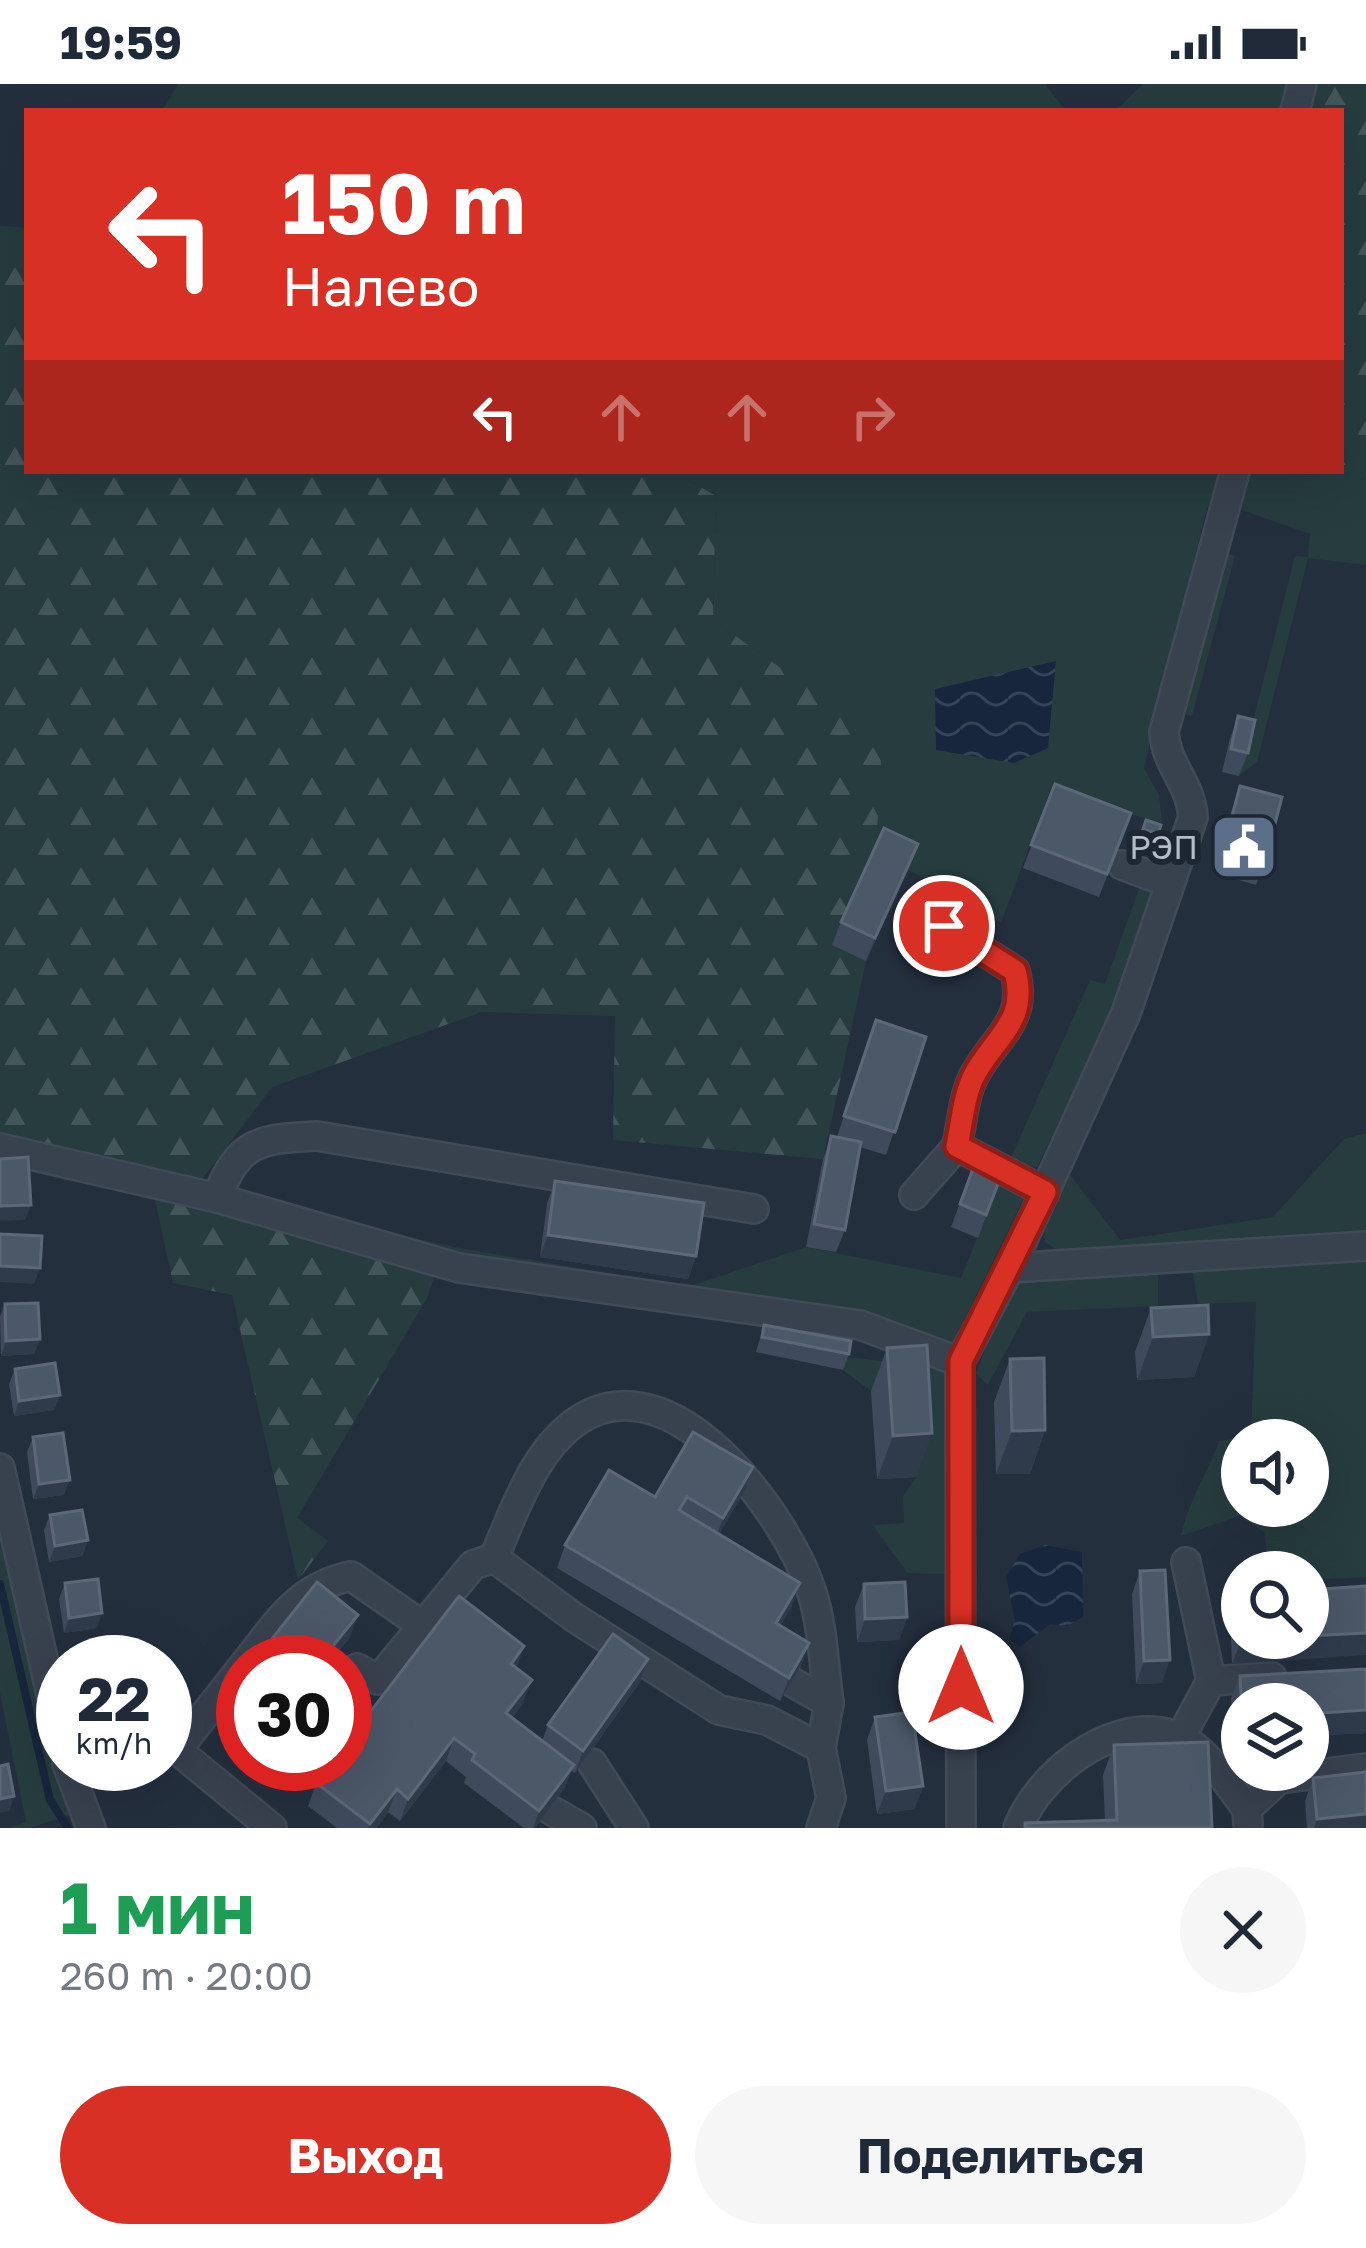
<!DOCTYPE html>
<html lang="ru">
<head>
<meta charset="utf-8">
<style>
	:root { --surface:#fff; --page:#f6f6f7; --text:#1f2937; --muted:#747a83; --accent:#d93025 }
	body { margin:0; font-family:"Golos Text",sans-serif; background:var(--page); color:var(--text); height:100vh; display:flex; flex-direction:column; font-size:45px; white-space:nowrap }
	* { box-sizing:border-box; margin:0 }
	p { font-size:39px; color:var(--muted) }
	.icon { flex:none; width:66px; height:66px; fill:none; stroke:currentColor; stroke-width:2; stroke-linecap:round; stroke-linejoin:round }
	.map { position:relative; height:1744px; overflow:hidden }
	.details { display:flex; flex-direction:column; background:var(--surface); flex:1 }
	.details>* { flex:none }
	.banner { position:absolute; left:24px; top:24px; width:1320px; height:366px; border-radius:0px; box-shadow:0 12px 48px #0002; background:#d93025; color:#fff; overflow:hidden }
	.tools { position:absolute; left:1221px; top:1335px; display:grid; gap:24px }
	.tools a { display:grid; place-items:center; width:108px; height:108px; border-radius:50%; background:var(--surface); box-shadow:0 12px 48px #0002; font-size:60px }
	.speed { position:absolute; left:36px; top:1551px; display:flex; gap:24px; font-size:60px; font-weight:700; text-align:center }
	.speed>* { display:grid; place-content:center; width:156px; height:156px; border-radius:50%; background:var(--surface); box-shadow:0 12px 48px #0002; line-height:1 }
	.speed small { font-size:30px; font-weight:400 }
	.speed .limit { border:18px solid #d22; background:#fff; color:#111 }
	.pin { position:absolute; display:grid; place-items:center; width:102px; height:102px; color:#fff; margin:-51px; border:6px solid #fff; border-radius:50%; box-shadow:0 3px 12px #0007 }
	.me { position:absolute; width:132px; margin:-66px; rotate:0deg; stroke-linejoin:round; filter:drop-shadow(0 0 9px #0008) }
	.turn { display:flex; align-items:center; gap:42px; height:252px; padding:0 60px; font-size:54px }
	.turn .icon { width:156px; height:156px; stroke-width:2.5 }
	.turn b { display:block; font-size:84px; line-height:102px }
	.lanes { display:flex; align-items:center; height:114px; padding:0 60px; background:#0003; justify-content:center; gap:60px; direction:ltr }
	.lanes .off { opacity:.35 }
	.round { display:grid; place-items:center; flex:none; width:126px; height:126px; border-radius:63px; background:var(--page) }
	.head { display:flex; align-items:center; justify-content:space-between; height:204px; padding:0 60px }
	h1 { font-size:72px; font-weight:700; line-height:90px; color:#1e9e55 }
	.primary-button { display:flex; gap:24px; margin-top:auto; padding:24px 60px }
	.primary-button a { flex:1; height:138px; border-radius:72px; background:var(--accent); color:#fff; font-size:48px; font-weight:700; line-height:138px; text-align:center }
	.primary-button a+a { background:var(--page); color:var(--text) }
	.status { display:flex; justify-content:space-between; align-items:center; height:84px; padding:0 60px; background:var(--surface); direction:ltr }
	.status svg { height:33px; fill:currentColor }
	.map>svg:first-child { display:block }
	.grass { fill:#263c3f; fill-rule:evenodd }
	.forest { fill:url(#forest-firs) }
	.water { fill:url(#water-waves) }
	.lines { fill:none; stroke-linecap:round; stroke-linejoin:round }
	.stream { stroke:#17263c; stroke-width:8 }
	.minor-casing { stroke:#414a57; stroke-width:32 }
	.minor { stroke:#38414e; stroke-width:27 }
	.wall { fill:#3f4b5c }
	.shaded-wall { fill:#2f3b4b }
	.building { fill:#4b5868; stroke:#5c6777; stroke-width:3 }
	.route-casing { stroke:#8d1f18; stroke-width:30 }
	.route { stroke:#d93025; stroke-width:21 }
	.labels { text-anchor:middle; stroke-width:12; stroke-linejoin:round; paint-order:stroke }
	.poi-label { font-size:33px; fill:#b4bcc9; stroke:#1d2633; text-anchor:end }
</style>
</head>
<body>
<div class="status"><b>19:59</b><svg viewBox="0 0 49 12"><path d="M0 12V9h3v3zM5 12V6h3v6zM10 12V3h3v9zM15 12V0h3v12zM26 1h20v11H26zM47 4h2v5h-2z"/></svg></div>
<div class="map">
<svg width="1366" height="1744" viewBox="0 0 1366 1744">
	<defs>
		<pattern id="forest-firs" width="22" height="20" patternUnits="userSpaceOnUse" patternTransform="scale(3)"><rect width="22" height="20" fill="#263c3f"/><path d="M5 1l3.5 6h-7zM16 11l3.5 6h-7z" fill="#435659"/></pattern>
		<pattern id="water-waves" width="16" height="10" patternUnits="userSpaceOnUse" patternTransform="scale(3)"><rect width="16" height="10" fill="#17263c"/><path d="M0 5q4-4 8 0t8 0" fill="none" stroke="#364457"/></pattern>
	</defs>
	<rect width="100%" height="100%" fill="#242f3e"/>
	<!-- grass -->
	<g class="grass">
		<path d="M178,0H1045L1066,27H162Z"/>
		<path d="M1143,0H1285L1283,27H1115Z"/>
		<path d="M673,387H1222L1205,431L1144,684L1159,711L1162,739L1050,707L1001,839L876,767L881,656L713,536L716,412Z"/>
		<path d="M1249,387H1341L1366,396V481L1308,474L1257,678L1239,692L1295,472L1308,473L1310,450L1239,425Z"/>
		<path d="M1223,468L1235,472L1192,632L1180,629Z"/>
		<path d="M1141,799L1152,809L1114,922L1037,1083L1009,1078L1090,896L1105,900Z"/>
		<path d="M1366,1049V1156L1072,1176L1045,1158L1042,1142L1067,1087L1120,1156L1273,1133L1344,1055Z"/>
		<path d="M1002,1093L1025,1112L953,1258L461,1178L226,1110L449,1162L688,1203L806,1163L961,1194Z"/>
		<path d="M1366,1171V1493L1308,1496V1488H1270L1264,1448L1239,1432L1181,1452C1187,1420 1207,1390 1219,1357L1251,1352L1256,1218L1198,1220L1192,1184ZM1242,1356H1308V1422H1242Z"/>
		<path d="M1158,1185V1222L1027,1228L988,1301L976,1290L1005,1211L1020,1198Z"/>
		<path d="M925,1269L946,1290V1490L907,1489L873,1441L904,1439L903,1412L917,1392L871,1307L843,1286L846,1273L892,1278Z"/>
		<path d="M0,1430L73,1730L29,1744H8L26,1738L0,1609Z"/>
	</g>
	<!-- forest -->
	<g class="forest">
		<path d="M1315,0H1366V396L1341,387V27H1307Z"/>
		<path d="M0,142L27,144V387H673L716,412L713,536L882,656L876,767L833,860L866,877L823,1075L613,1056L615,932L482,928L272,1003L196,1103L0,1056Z"/>
		<path d="M154,1111L436,1187L427,1214L297,1434L328,1457L298,1496L232,1211L173,1199Z"/>
	</g>
	<!-- water -->
	<g class="water">
		<path d="M1056,577L1048,664L1014,679L936,666L935,605Z"/>
		<path d="M1045,1461L1082,1468L1083,1533L1067,1542L1050,1540L1020,1563L1009,1555L1015,1536L1006,1493L1020,1470Z"/>
	</g>
	<g class="lines">
		<!-- stream -->
		<path class="stream" d="M0,1500L50,1716L68,1744"/>
		<!-- minor casing -->
		<g class="minor-casing">
			<g id="minor">
				<path d="M1295,27L1302,0"/>
				<path d="M1122,781L1170,799"/>
				<path d="M944,842L1015,887C1028,936 998,950 976,988C964,1008 962,1039 957,1062L1045,1108"/>
				<path d="M0,1064L217,1114L459,1184L860,1241L960,1278"/>
				<path d="M914,1111L957,1062"/>
				<path d="M217,1114C238,1057 259,1055 317,1052L754,1125"/>
				<path d="M1010,1184L1366,1162"/>
				<path d="M0,1384L63,1663"/>
				<path d="M494,1474C515,1425 537,1356 589,1330C682,1285 789,1435 812,1509C823,1543 824,1584 829,1619"/>
				<path d="M1186,1478L1211,1597"/>
				<path d="M246,1578C278,1538 298,1503 351,1492L423,1542"/>
				<path d="M243,1582L177,1666L272,1744"/>
				<path d="M345,1596L357,1584L378,1596L473,1481L494,1474L575,1534L719,1626L767,1636L821,1664"/>
				<path d="M792,1598L829,1619L821,1664L831,1714L821,1744"/>
				<path d="M1179,1656L1211,1597L1272,1593"/>
				<path d="M592,1679L634,1744"/>
				<path d="M67,1680L91,1744"/>
				<path d="M549,1725L582,1744"/>
				<path d="M1248,1740L1247,1725L1279,1695L1366,1684"/>
				<path d="M961,1744L960,1278L1010,1184L1126,929L1193,733C1191,699 1166,682 1164,648L1235,387"/>
				<path d="M1018,1744C1038,1692 1106,1636 1166,1649C1203,1657 1226,1698 1247,1725"/>
			</g>
		</g>
		<!-- minor -->
		<use href="#minor" class="minor"/>
	</g>
	<!-- wall -->
	<g class="wall">
		<path d="M1238,632L1248,669L1239,692L1222,688L1230,655Z"/>
		<path d="M1055,700L1131,729L1099,813L1023,784Z"/>
		<path d="M1240,702L1265,778L1256,801L1215,789L1232,725Z"/>
		<path d="M1146,736L1161,741L1155,758L1141,753Z"/>
		<path d="M918,760L910,782L866,877L832,861L841,838Z"/>
		<path d="M926,953L886,1071L860,1063L845,1146L836,1168L806,1163L823,1075L831,1052L837,1053L868,959Z"/>
		<path d="M978,1071L1005,1082L978,1154L951,1143Z"/>
		<path d="M555,1097L696,1172L688,1195L540,1173L547,1120Z"/>
		<path d="M5,1220L40,1255L34,1270L1,1272L0,1233Z"/>
		<path d="M1151,1224L1209,1250L1194,1293L1137,1296L1135,1268Z"/>
		<path d="M764,1241L849,1270L843,1286L756,1268Z"/>
		<path d="M887,1264L917,1393L877,1395L871,1307Z"/>
		<path d="M1010,1275L1045,1346L1030,1390H996L994,1318Z"/>
		<path d="M15,1285L60,1311L54,1326L14,1332L9,1300Z"/>
		<path d="M33,1353L64,1411L33,1415L27,1368Z"/>
		<path d="M753,1383L745,1406L719,1450L792,1522L780,1542L801,1582L780,1617L557,1484L565,1461L655,1413Z"/>
		<path d="M50,1431L88,1456L82,1472L49,1478L44,1446Z"/>
		<path d="M1140,1487L1162,1599L1136,1600L1132,1510Z"/>
		<path d="M65,1499L97,1544L64,1549L59,1515Z"/>
		<path d="M864,1500L907,1533L899,1556L857,1558L855,1523Z"/>
		<path d="M1366,1502L1232,1580L1230,1533L1238,1510Z"/>
		<path d="M350,1553L330,1578H259L264,1565Z"/>
		<path d="M524,1562L516,1584L523,1619L512,1634L542,1657L548,1641L648,1575L640,1598L575,1689L571,1687L565,1703L535,1744H524L464,1699L466,1693L446,1677L400,1737L388,1728L376,1744H337L308,1722L316,1699Z"/>
		<path d="M1366,1585V1649L1308,1652V1620H1242V1656H1234L1231,1614L1240,1592Z"/>
		<path d="M875,1633L923,1702L914,1725L877,1730L867,1656Z"/>
		<path d="M1114,1661L1212,1744H1023L1025,1739L1105,1736L1103,1691Z"/>
		<path d="M1313,1694L1366,1744H1307L1305,1717Z"/>
	</g>
	<!-- shaded-wall -->
	<g class="shaded-wall">
		<path d="M918,760L910,782L866,877L875,854Z"/>
		<path d="M31,1121L25,1136L0,1137V1122Z"/>
		<path d="M548,1151L696,1172L688,1195L540,1173Z"/>
		<path d="M0,1182L40,1184L34,1200L0,1198Z"/>
		<path d="M1209,1250L1194,1293L1137,1296L1153,1253Z"/>
		<path d="M40,1255L34,1270L1,1272L6,1257Z"/>
		<path d="M60,1311L54,1326L14,1332L19,1317Z"/>
		<path d="M1045,1346L1030,1390H996L1012,1347Z"/>
		<path d="M932,1349L917,1393L877,1395L893,1352Z"/>
		<path d="M753,1383L745,1406L715,1457L723,1434Z"/>
		<path d="M70,1396L64,1411L33,1415L39,1400Z"/>
		<path d="M88,1456L82,1472L49,1478L55,1462Z"/>
		<path d="M800,1499L792,1522L768,1562L776,1539Z"/>
		<path d="M102,1529L97,1544L64,1549L69,1534Z"/>
		<path d="M358,1531L350,1553L330,1578H320Z"/>
		<path d="M907,1533L899,1556L857,1558L865,1535Z"/>
		<path d="M1366,1549V1571L1232,1580L1241,1557L1308,1554V1552Z"/>
		<path d="M809,1559L801,1582L780,1617L789,1594Z"/>
		<path d="M524,1562L516,1585L511,1580Z"/>
		<path d="M648,1575L640,1598L575,1689L583,1667Z"/>
		<path d="M1170,1576L1162,1599L1136,1600L1144,1577Z"/>
		<path d="M532,1596L523,1619L497,1652L506,1629Z"/>
		<path d="M1366,1626V1649L1308,1652V1630Z"/>
		<path d="M1242,1634V1656H1234Z"/>
		<path d="M454,1654L446,1677L400,1737L408,1715Z"/>
		<path d="M574,1681L565,1703L535,1744H533L539,1727Z"/>
		<path d="M923,1702L914,1725L877,1730L886,1707Z"/>
		<path d="M397,1705L388,1728L376,1744H368Z"/>
		<path d="M14,1712L9,1727L0,1729V1715Z"/>
		<path d="M1366,1730V1744H1314L1317,1735Z"/>
	</g>
	<!-- building -->
	<g class="building">
		<path d="M1238,632L1255,636L1248,669L1231,665Z"/>
		<path d="M1055,700L1131,729L1107,790L1031,761Z"/>
		<path d="M1240,702L1282,713L1265,778L1223,767Z"/>
		<path d="M1146,736L1161,741L1158,750L1143,745Z"/>
		<path d="M884,744L918,760L875,854L841,838Z"/>
		<path d="M876,936L926,953L895,1048L844,1032Z"/>
		<path d="M831,1052L861,1058L845,1146L814,1140Z"/>
		<path d="M978,1071L1005,1082L986,1131L960,1120Z"/>
		<path d="M28,1073L31,1121L0,1122V1075Z"/>
		<path d="M555,1097L704,1119L696,1172L548,1151Z"/>
		<path d="M0,1150L42,1152L40,1184L0,1182Z"/>
		<path d="M38,1219L40,1255L6,1257L5,1220Z"/>
		<path d="M1208,1221L1209,1250L1153,1253L1151,1224Z"/>
		<path d="M764,1241L851,1257L849,1270L762,1253Z"/>
		<path d="M927,1261L932,1349L893,1352L887,1264Z"/>
		<path d="M1044,1274L1045,1346L1012,1347L1010,1275Z"/>
		<path d="M55,1279L60,1311L19,1317L15,1285Z"/>
		<path d="M693,1348L753,1383L723,1434L687,1413L679,1426L800,1499L776,1539L809,1559L789,1594L565,1461L609,1386L655,1413Z"/>
		<path d="M63,1349L70,1396L39,1400L33,1353Z"/>
		<path d="M82,1426L88,1456L55,1462L50,1431Z"/>
		<path d="M1165,1486L1170,1576L1144,1577L1140,1487Z"/>
		<path d="M98,1495L102,1529L69,1534L65,1499Z"/>
		<path d="M317,1498L358,1531L320,1578H281L264,1565Z"/>
		<path d="M905,1498L907,1533L865,1535L864,1500Z"/>
		<path d="M1366,1502V1549L1308,1552V1506Z"/>
		<path d="M1238,1510H1242V1554H1284L1241,1557Z"/>
		<path d="M459,1512L524,1562L511,1580L532,1596L506,1629L574,1681L539,1727L472,1676L475,1670L454,1654L408,1715L397,1705L370,1740L316,1699L331,1680H345V1661Z"/>
		<path d="M613,1550L648,1575L583,1667L548,1641Z"/>
		<path d="M111,1564L114,1578H76L74,1570Z"/>
		<path d="M1366,1585V1626L1308,1630V1620H1242V1631L1240,1592Z"/>
		<path d="M912,1628L923,1702L886,1707L875,1633Z"/>
		<path d="M1208,1658L1212,1744H1025V1739L1117,1736L1114,1661Z"/>
		<path d="M8,1680L14,1712L0,1715V1682Z"/>
		<path d="M1366,1688V1730L1317,1735L1313,1694Z"/>
	</g>
	<g class="lines">
		<!-- route casing -->
		<g class="route-casing">
			<path id="route" d="M944,842L1015,887C1028,936 998,950 976,988C964,1008 962,1039 957,1062L1045,1108L961,1277V1603"/>
		</g>
		<!-- route -->
		<use href="#route" class="route"/>
	</g>
	<!-- icons -->
	<defs>
		<g id="civic-square" transform="scale(3.45)"><rect x="-9" y="-9" width="18" height="18" rx="4" fill="#5c6f8a" stroke="#1d2633"/><path d="M-.6-6.5H3V-4.5H.6V-3L4-1V1h2V6H-6V1h2V-1L-.6-3ZM-1.2 2.5V6h2.4V2.5Z" fill="#fff"/></g>
	</defs>
	<g fill-rule="evenodd">
		<use href="#civic-square" x="1244" y="763"/>
	</g>
	<g class="labels">
		<!-- poi labels -->
		<g class="poi-label">
			<text x="1198" y="775">РЭП</text>
		</g>
	</g>
</svg>
<div class="tools">
<a><svg class="icon" aria-label="sound" viewBox="0 0 24 24"><path d="M4 9h4l5-4v14l-5-4H4zM17 9q2 3 0 6"/></svg></a>
<a><svg class="icon" aria-label="search" viewBox="0 0 24 24"><circle cx="10" cy="10" r="6"/><path d="M15 15l6 6"/></svg></a>
<a><svg class="icon" aria-label="layers" viewBox="0 0 24 24"><path d="M12 4l9 5-9 5-9-5zM3 14l9 5 9-5"/></svg></a>
</div>
<div class="speed"><div>22<small>km/h</small></div><div class="limit">30</div></div>
<div class="pin" style="left:944px;top:842px;background:#d93025"><svg class="icon" aria-label="arrive" viewBox="0 0 24 24"><path d="M6 21V4h12l-3 4 3 4H6"/></svg></div>
<svg class="me" style="left:961px;top:1603px" viewBox="-20 -20 40 40"><circle r="19" fill="#fff"/><path d="M0-13L10 11 0 6-10 11z" fill="#d93025"/></svg>
<div class="banner">
<div class="turn"><svg class="icon" aria-label="left" viewBox="0 0 24 24"><path d="M17 20v-9H6M10 6l-5 5 5 5"/></svg><div><b>150 m</b>Налево</div></div>
<div class="lanes"><svg class="icon" aria-label="left" viewBox="0 0 24 24"><path d="M17 20v-9H6M10 6l-5 5 5 5"/></svg><svg class="icon off" aria-label="ahead" viewBox="0 0 24 24"><path d="M12 20V5M6 11l6-6 6 6"/></svg><svg class="icon off" aria-label="ahead" viewBox="0 0 24 24"><path d="M12 20V5M6 11l6-6 6 6"/></svg><svg class="icon off" aria-label="right" viewBox="0 0 24 24"><path d="M7 20v-9h11M14 6l5 5-5 5"/></svg></div>
</div>
</div>
<section class="details">
<div class="head"><div><h1>1 мин</h1><p>260 m · 20:00</p></div><a class="round"><svg class="icon" aria-label="close" viewBox="0 0 24 24"><path d="M6 6l12 12M18 6L6 18"/></svg></a></div>
<div class="primary-button"><a>Выход</a><a>Поделиться</a></div>
</section>
</body>
</html>
